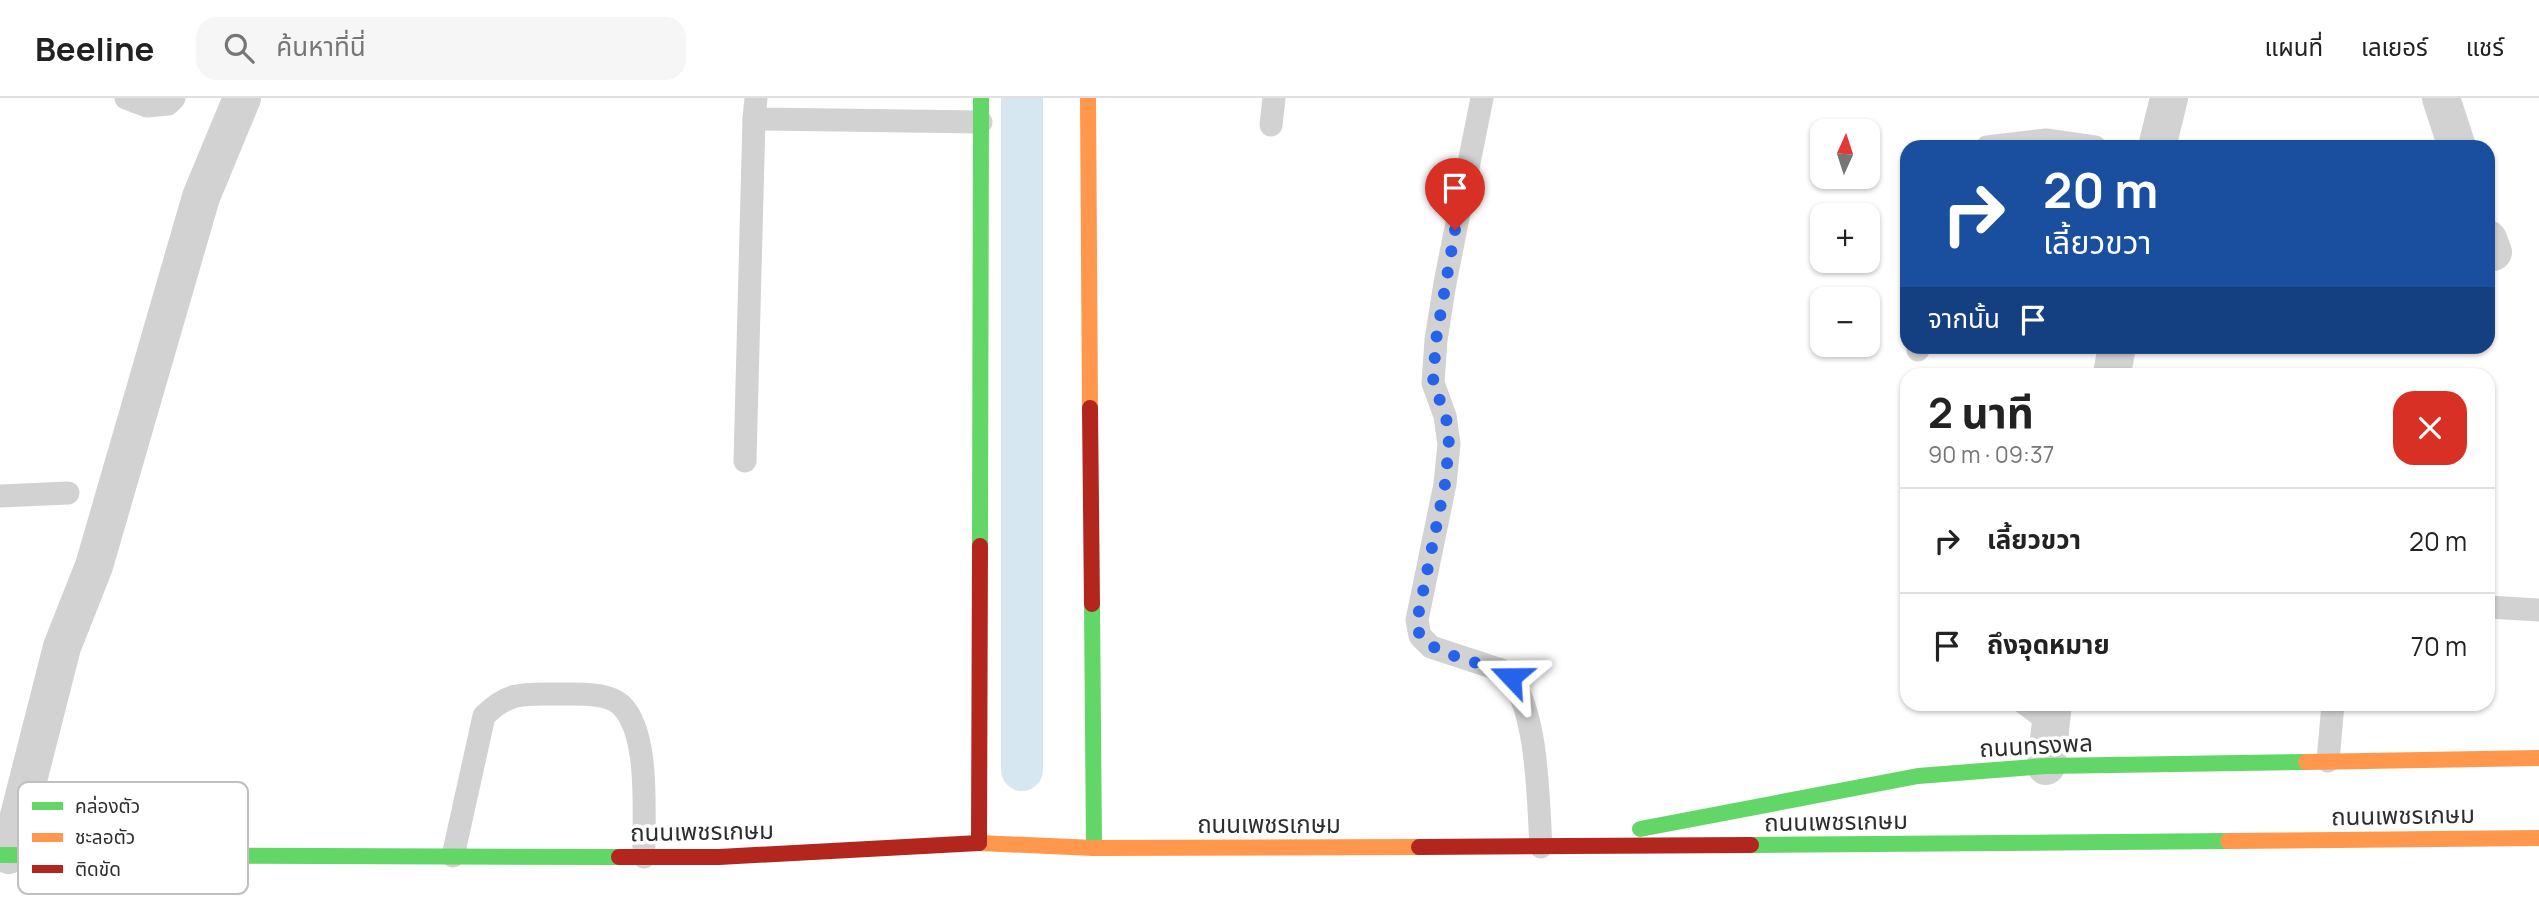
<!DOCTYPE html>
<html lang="th">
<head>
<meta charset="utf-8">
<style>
	:root { --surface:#fff; --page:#f6f6f6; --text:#222; --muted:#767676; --line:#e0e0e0 }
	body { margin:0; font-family:Manrope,"Noto Sans Thai",sans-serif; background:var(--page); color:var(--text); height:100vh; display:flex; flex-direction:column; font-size:26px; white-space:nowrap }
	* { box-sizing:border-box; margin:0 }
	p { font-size:23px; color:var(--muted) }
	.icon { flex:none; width:38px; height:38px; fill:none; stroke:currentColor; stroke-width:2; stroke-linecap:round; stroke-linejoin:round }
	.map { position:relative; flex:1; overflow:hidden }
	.sheet { position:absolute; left:1900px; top:270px; width:595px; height:343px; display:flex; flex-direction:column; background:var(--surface); border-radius:21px; box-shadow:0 2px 5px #0004 }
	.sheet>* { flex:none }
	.hud { position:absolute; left:1900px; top:42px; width:595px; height:214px; border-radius:21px; box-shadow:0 2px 5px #0004; background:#1a4fa0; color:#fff; overflow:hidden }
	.needle { width:46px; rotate:3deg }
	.controls { position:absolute; left:1810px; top:21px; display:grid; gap:14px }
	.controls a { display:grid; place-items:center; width:70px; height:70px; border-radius:14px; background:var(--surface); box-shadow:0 2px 5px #0004; font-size:35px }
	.pin { position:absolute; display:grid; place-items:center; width:60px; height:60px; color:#fff; margin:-72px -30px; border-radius:50% 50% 50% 0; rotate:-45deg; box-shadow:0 0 7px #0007 }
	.pin .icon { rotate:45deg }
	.me { position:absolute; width:77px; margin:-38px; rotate:293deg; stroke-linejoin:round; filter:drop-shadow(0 0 5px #0008) }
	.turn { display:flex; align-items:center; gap:24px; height:147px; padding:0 28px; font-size:32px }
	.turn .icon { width:91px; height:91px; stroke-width:2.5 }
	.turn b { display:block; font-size:49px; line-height:60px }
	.then { display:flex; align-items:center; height:66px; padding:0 28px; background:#0003; gap:14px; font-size:26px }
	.round { display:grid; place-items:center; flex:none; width:74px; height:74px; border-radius:21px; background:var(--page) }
	.summary { display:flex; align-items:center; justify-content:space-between; height:119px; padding:0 28px }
	h1 { font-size:42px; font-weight:700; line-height:52px }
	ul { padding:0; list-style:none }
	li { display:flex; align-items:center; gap:21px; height:105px; padding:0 28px; border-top:2px solid var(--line) }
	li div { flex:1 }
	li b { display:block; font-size:26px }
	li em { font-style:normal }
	header { display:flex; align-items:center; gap:42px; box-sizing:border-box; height:98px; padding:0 35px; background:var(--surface); border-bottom:2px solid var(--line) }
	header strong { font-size:33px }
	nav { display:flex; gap:38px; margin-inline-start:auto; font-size:24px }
	.search { width:490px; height:63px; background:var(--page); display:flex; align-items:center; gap:18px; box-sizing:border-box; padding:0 24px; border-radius:21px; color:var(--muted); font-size:26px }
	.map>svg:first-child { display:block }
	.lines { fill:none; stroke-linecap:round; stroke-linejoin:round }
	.canal { stroke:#d6e7f2; stroke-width:42 }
	.lane { stroke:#d2d2d2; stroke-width:23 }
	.street { stroke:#d2d2d2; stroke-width:38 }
	.fast { stroke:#63d668; stroke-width:16 }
	.slow { stroke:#ff974d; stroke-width:16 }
	.jam { stroke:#b3261e; stroke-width:16 }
	.route { stroke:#2563eb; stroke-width:12; stroke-dasharray:0 21.6 }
	.labels { text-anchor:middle; stroke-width:7; stroke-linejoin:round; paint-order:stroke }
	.street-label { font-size:24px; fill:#2d2d2d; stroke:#fff }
	.key { fill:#fff; stroke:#c0c0c0; stroke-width:2 }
	.key-label { font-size:19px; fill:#2d2d2d }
</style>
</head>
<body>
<header>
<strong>Beeline</strong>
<div class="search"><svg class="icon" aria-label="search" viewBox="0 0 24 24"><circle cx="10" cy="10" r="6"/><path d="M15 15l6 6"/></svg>ค้นหาที่นี่</div>
<nav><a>แผนที่</a><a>เลเยอร์</a><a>แชร์</a></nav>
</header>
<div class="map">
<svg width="2539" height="813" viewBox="0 0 2539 813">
	<rect width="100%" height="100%" fill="#fff"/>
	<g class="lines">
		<!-- canal -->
		<path class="canal" d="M1022,672V0"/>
		<!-- lane -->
		<g class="lane">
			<path d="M126,0L147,8L168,6L174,0"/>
			<path d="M756,0L754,21L981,24"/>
			<path d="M1482,0L1445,185L1436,242L1433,285L1445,318L1449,346L1445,386L1417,522L1420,538L1431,549L1501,572C1539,597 1538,706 1541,749"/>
			<path d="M1271,27L1274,0"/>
			<path d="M1987,49L2046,42L2095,49"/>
			<path d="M1918,252L1919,248"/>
			<path d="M745,363L754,21"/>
			<path d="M0,398L68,395"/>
			<path d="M2488,509L2539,512"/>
			<path d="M2025,606L2050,624"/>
			<path d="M2328,663L2333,606"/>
			<path d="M453,758L484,618C509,593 525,596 558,596C575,596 608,594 621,607C651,636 643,719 644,759"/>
		</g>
		<!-- street -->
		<g class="street">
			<path d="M2441,0L2457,49"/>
			<path d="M2157,49L2169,0"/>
			<path d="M2488,141L2493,154"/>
			<path d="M2112,276L2117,248"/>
			<path d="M2046,668L2053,606"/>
			<path d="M9,757L62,549L94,468L201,99L242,0"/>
		</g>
		<!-- fast -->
		<g class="fast">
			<path d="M980,448L981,0"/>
			<path d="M1092,506L1094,750"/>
			<path d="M1640,731L1918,678L2046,668L2306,664"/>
			<path d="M1751,747L2228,743"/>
			<path d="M0,757L619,759"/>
		</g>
		<!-- slow -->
		<g class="slow">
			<path d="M1088,0L1090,310"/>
			<path d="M2306,664L2539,660"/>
			<path d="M2228,743L2539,740"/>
			<path d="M979,745L1094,750L1419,749"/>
		</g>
		<!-- jam -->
		<g class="jam">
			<path d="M1090,310L1092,506"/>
			<path d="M979,745L980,448"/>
			<path d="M1419,749L1751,747"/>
			<path d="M619,759H719L979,745"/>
		</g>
	</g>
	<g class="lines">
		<!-- route -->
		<path class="route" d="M1455,132L1436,242L1433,285L1446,318L1449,346L1445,386L1417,523C1418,528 1418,535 1421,539C1433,555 1481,566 1501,572L1511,579"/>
	</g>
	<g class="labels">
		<!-- street labels -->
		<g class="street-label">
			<text transform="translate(2036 648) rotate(-3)" y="8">ถนนทรงพล</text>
			<text transform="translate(2403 718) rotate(-1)" y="8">ถนนเพชรเกษม</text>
			<text transform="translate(1836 724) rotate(-1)" y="8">ถนนเพชรเกษม</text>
			<text x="1269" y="735">ถนนเพชรเกษม</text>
			<text transform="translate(702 734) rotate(-1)" y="8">ถนนเพชรเกษม</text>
		</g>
	</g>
	<!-- legend -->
	<rect x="18" y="684" width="230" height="112" rx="10" class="key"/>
	<rect x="32" y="704" width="31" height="8" fill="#63d668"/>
	<rect x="32" y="735" width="31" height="9" fill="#ff974d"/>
	<rect x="32" y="767" width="31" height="8" fill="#b3261e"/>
	<g class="key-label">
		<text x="75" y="715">คล่องตัว</text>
		<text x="75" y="746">ชะลอตัว</text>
		<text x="75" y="778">ติดขัด</text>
	</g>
</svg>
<div class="controls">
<a><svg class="needle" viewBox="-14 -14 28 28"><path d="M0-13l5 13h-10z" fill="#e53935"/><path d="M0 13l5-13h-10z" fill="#767676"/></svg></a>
<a>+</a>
<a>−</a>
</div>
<div class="pin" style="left:1455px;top:132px;background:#d93025"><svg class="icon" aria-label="arrive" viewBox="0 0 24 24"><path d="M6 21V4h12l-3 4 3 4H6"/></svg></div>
<svg class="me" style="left:1511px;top:579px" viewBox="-20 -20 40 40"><path d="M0-17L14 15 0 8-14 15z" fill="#2563eb" stroke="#fff" stroke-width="4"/></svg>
<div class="hud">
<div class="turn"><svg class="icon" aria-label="right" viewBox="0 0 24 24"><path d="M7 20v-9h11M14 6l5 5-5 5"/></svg><div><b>20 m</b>เลี้ยวขวา</div></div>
<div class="then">จากนั้น<svg class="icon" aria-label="arrive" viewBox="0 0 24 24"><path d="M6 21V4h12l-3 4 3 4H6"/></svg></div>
</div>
<section class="sheet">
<div class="summary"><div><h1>2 นาที</h1><p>90 m · 09:37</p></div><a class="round" style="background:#d93025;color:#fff"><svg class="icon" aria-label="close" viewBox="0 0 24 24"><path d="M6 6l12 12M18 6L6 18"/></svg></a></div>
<ul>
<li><svg class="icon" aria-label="right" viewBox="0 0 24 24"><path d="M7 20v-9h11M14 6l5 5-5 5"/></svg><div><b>เลี้ยวขวา</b></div><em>20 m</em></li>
<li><svg class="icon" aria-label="arrive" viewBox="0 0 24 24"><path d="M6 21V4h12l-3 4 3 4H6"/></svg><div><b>ถึงจุดหมาย</b></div><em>70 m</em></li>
</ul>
</section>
</div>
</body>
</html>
